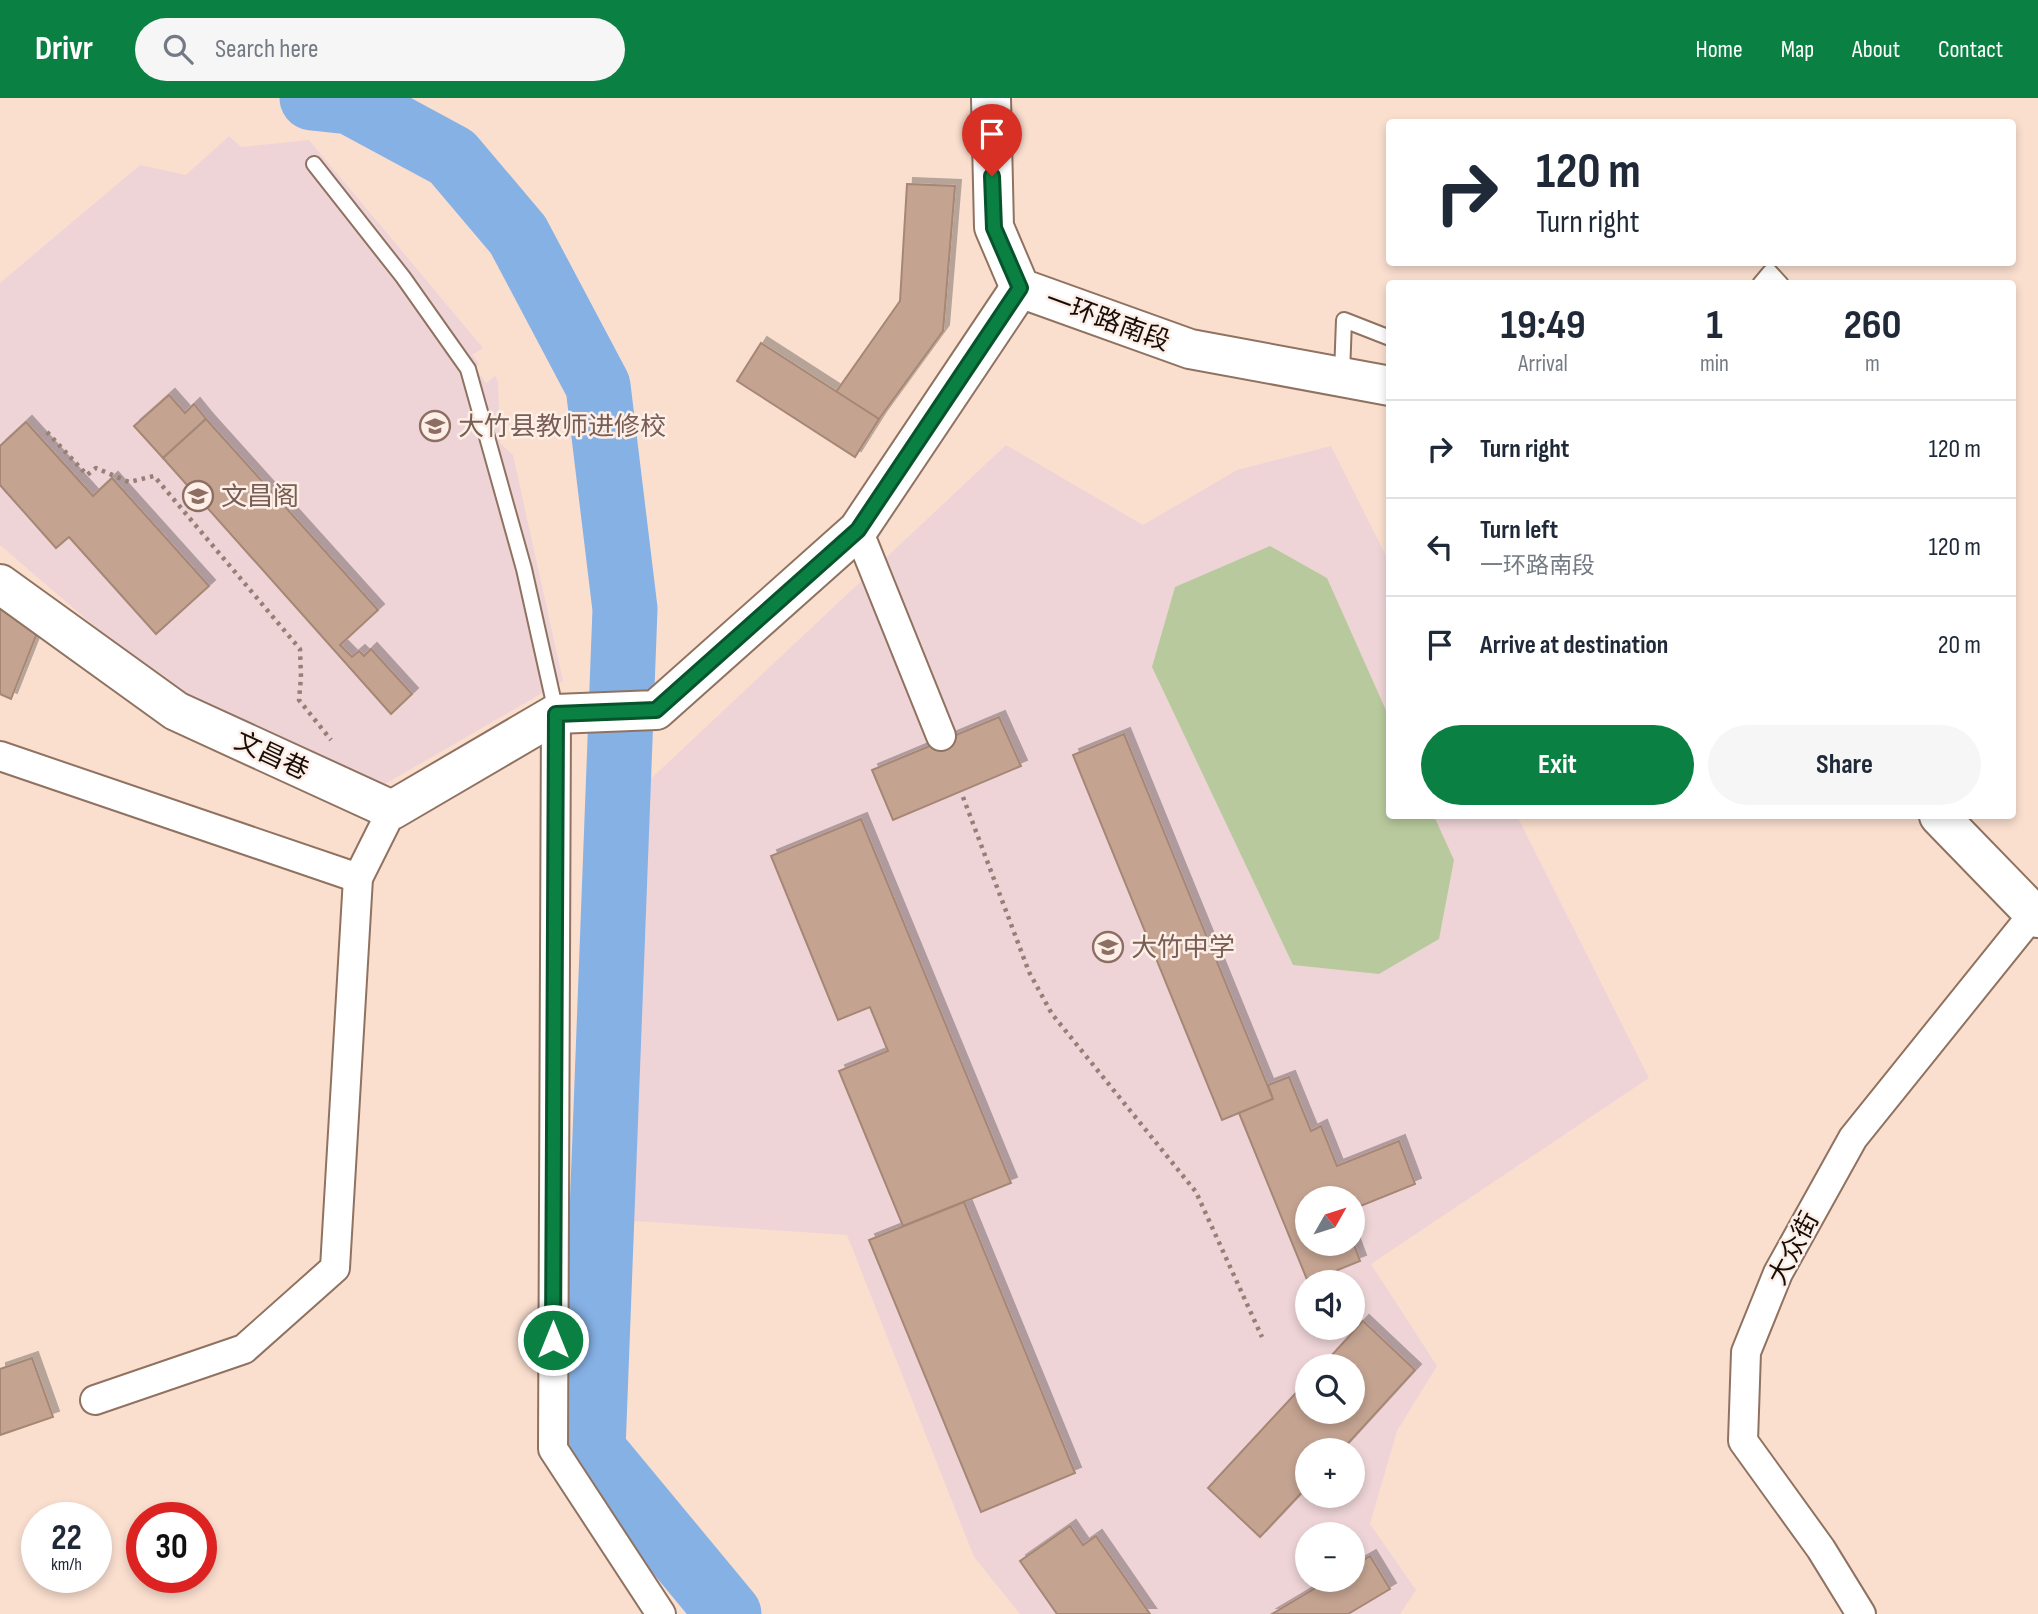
<!DOCTYPE html>
<html lang="en">
<head>
<meta charset="utf-8">
<style>
	:root { --surface:#fff; --page:#f6f6f7; --text:#1f2937; --muted:#747a83; --line:#e0e1e3; --accent:#0b8043 }
	body { margin:0; font-family:"Sofia Sans Condensed","Noto Sans SC",sans-serif; background:var(--page); color:var(--text); height:100vh; display:flex; flex-direction:column; font-size:26px; white-space:nowrap }
	* { box-sizing:border-box; margin:0 }
	p { font-size:23px; color:var(--muted) }
	.icon { flex:none; width:38px; height:38px; fill:none; stroke:currentColor; stroke-width:2; stroke-linecap:round; stroke-linejoin:round }
	.map { position:relative; flex:1; overflow:hidden }
	.side { position:absolute; left:1386px; top:182px; width:630px; height:539px; display:flex; flex-direction:column; background:var(--surface); border-radius:7px; box-shadow:0 4px 10px #0003 }
	.side>* { flex:none }
	.guide { position:absolute; left:1386px; top:21px; width:630px; height:147px; border-radius:7px; box-shadow:0 4px 10px #0003; background:#fff; color:var(--text); overflow:hidden }
	.needle { width:46px; rotate:51deg }
	.controls { position:absolute; left:1295px; top:1088px; display:grid; gap:14px }
	.controls a { display:grid; place-items:center; width:70px; height:70px; border-radius:50%; background:var(--surface); box-shadow:0 4px 10px #0003; font-size:35px }
	.speed { position:absolute; left:21px; top:1404px; display:flex; gap:14px; font-size:35px; font-weight:700; text-align:center }
	.speed>* { display:grid; place-content:center; width:91px; height:91px; border-radius:50%; background:var(--surface); box-shadow:0 4px 10px #0003; line-height:1 }
	.speed small { font-size:18px; font-weight:400 }
	.speed .limit { border:10px solid #d22; background:#fff; color:#111 }
	.pin { position:absolute; display:grid; place-items:center; width:60px; height:60px; color:#fff; margin:-72px -30px; border-radius:50% 50% 50% 0; rotate:-45deg; box-shadow:0 0 7px #0007 }
	.pin .icon { rotate:45deg }
	.me { position:absolute; width:77px; margin:-38px; rotate:0deg; stroke-linejoin:round; filter:drop-shadow(0 0 5px #0008) }
	.turn { display:flex; align-items:center; gap:24px; height:147px; padding:0 35px; font-size:32px }
	.turn .icon { width:91px; height:91px; stroke-width:2.5 }
	.turn b { display:block; font-size:49px; line-height:60px }
	.eta { display:flex; justify-content:space-evenly; align-items:center; height:119px; text-align:center }
	.eta b { font-size:42px; font-weight:700; line-height:49px }
	.action { display:flex; gap:14px; margin-top:auto; padding:14px 35px }
	.action a { flex:1; height:80px; border-radius:42px; background:var(--accent); color:#fff; font-size:28px; font-weight:700; line-height:80px; text-align:center }
	.action a+a { background:var(--page); color:var(--text) }
	ul { padding:0; list-style:none }
	li { display:flex; align-items:center; gap:21px; height:98px; padding:0 35px; border-top:2px solid var(--line) }
	li div { flex:1 }
	li b { display:block; font-size:26px }
	li em { font-style:normal }
	header { display:flex; align-items:center; gap:42px; box-sizing:border-box; height:98px; padding:0 35px; background:var(--accent); color:#fff }
	header strong { font-size:33px }
	nav { display:flex; gap:38px; margin-inline-start:auto; font-size:24px }
	.search { width:490px; height:63px; background:var(--page); display:flex; align-items:center; gap:18px; box-sizing:border-box; padding:0 24px; border-radius:38px; color:var(--muted); font-size:26px }
	.map>svg:first-child { display:block }
	.education { fill:#eed4d7; fill-rule:evenodd }
	.green { fill:#b8ca9d }
	.lines { fill:none; stroke-linecap:round; stroke-linejoin:round }
	.river { stroke:#86b1e5; stroke-width:65 }
	.building { fill:#c4a391; stroke:#a68775; stroke-width:2; filter:url(#shadow) }
	.lane-casing { stroke:#907261; stroke-width:18 }
	.street-casing { stroke:#907261; stroke-width:32 }
	.secondary-casing { stroke:#907261; stroke-width:42 }
	.path { stroke:#948074; stroke-width:4.5; stroke-dasharray:3.5 5; stroke-linecap:butt }
	.lane { stroke:#fff; stroke-width:14 }
	.street { stroke:#fff; stroke-width:28 }
	.secondary { stroke:#fff; stroke-width:38 }
	.route-casing { stroke:#07532c; stroke-width:18 }
	.route { stroke:#0b8043; stroke-width:12 }
	.labels { text-anchor:middle; stroke-width:5; stroke-linejoin:round; paint-order:stroke }
	.street-label { font-size:26px; fill:#180d07; stroke:#fdefe7 }
	.education-label { font-size:26px; fill:#785e54; stroke:#fdefe7; text-anchor:start }
</style>
</head>
<body>
<header>
<strong>Drivr</strong>
<div class="search"><svg class="icon" aria-label="search" viewBox="0 0 24 24"><circle cx="10" cy="10" r="6"/><path d="M15 15l6 6"/></svg>Search here</div>
<nav><a>Home</a><a>Map</a><a>About</a><a>Contact</a></nav>
</header>
<div class="map">
<svg width="2038" height="1516" viewBox="0 0 2038 1516">
	<defs>
		<filter id="shadow"><feDropShadow dx="6" dy="-6" stdDeviation="0" flood-color="#0004"/></filter>
	</defs>
	<rect width="100%" height="100%" fill="#fadfcf"/>
	<!-- education -->
	<g class="education">
		<path d="M229,38L241,49L309,42L483,250L472,257L479,265L476,271L486,285L495,278L498,283L500,345L513,357L563,583L385,686L164,588L0,447V185L140,67L186,77Z"/>
		<path d="M1006,347L1143,427L1237,372L1331,348L1389,464L1390,718H1517L1649,980L1371,1166L1437,1268L1397,1333L1370,1426L1416,1492L1400,1516H1020L974,1459L847,1137L619,1122L641,690ZM1307,1101H1353V1146H1307ZM1307,1185H1353V1230H1307ZM1307,1269H1353V1314H1307ZM1307,1353H1353V1398H1307ZM1307,1437H1353V1482H1307Z"/>
	</g>
	<!-- green -->
	<path class="green" d="M1270,448L1327,480L1389,619L1390,718H1434L1454,762L1439,841L1379,876L1293,867L1152,569L1175,489Z"/>
	<g class="lines">
		<!-- river -->
		<path class="river" d="M312,0L350,4L452,59L518,137L598,288L625,511L593,1352L729,1516"/>
	</g>
	<!-- building -->
	<g class="building">
		<path d="M907,86L955,88L943,233L879,321L836,294L900,203Z"/>
		<path d="M761,245L879,321L855,359L737,283Z"/>
		<path d="M169,297L185,315L194,306L206,321L163,360L134,328Z"/>
		<path d="M206,321L378,512L340,547L352,559L359,553L364,558L371,551L412,596L391,616L163,360Z"/>
		<path d="M26,324L93,398L112,380L209,488L156,536L69,439L56,450L0,387V348Z"/>
		<path d="M0,509L41,525L11,601L0,596Z"/>
		<path d="M999,619L1021,668L893,722L872,672Z"/>
		<path d="M1124,636L1273,1001L1222,1022L1073,657Z"/>
		<path d="M861,721L1011,1085L903,1128L839,973L888,953L870,909L838,922L771,758Z"/>
		<path d="M1289,979L1311,1033L1321,1028L1337,1068L1399,1043L1415,1086L1353,1111V1101H1307V1146H1353V1144L1360,1163L1308,1184L1239,1015L1273,1001L1268,987Z"/>
		<path d="M964,1104L1075,1375L981,1414L869,1142Z"/>
		<path d="M1363,1223L1415,1272L1341,1353H1307V1389L1260,1439L1208,1390L1307,1283V1314H1353V1269H1321Z"/>
		<path d="M32,1260L53,1319L0,1337V1271Z"/>
		<path d="M1070,1428L1083,1447L1096,1438L1150,1516H1057L1020,1463Z"/>
		<path d="M1370,1458L1390,1491L1348,1516H1272L1329,1482H1353V1468Z"/>
	</g>
	<g class="lines">
		<!-- lane casing -->
		<g class="lane-casing">
			<g id="lane">
				<path d="M314,66L403,179L468,271L524,471L556,614"/>
				<path d="M1760,186L1770,174L1781,186"/>
				<path d="M1342,276L1344,222L1390,240"/>
			</g>
		</g>
		<!-- street casing -->
		<g class="street-casing">
			<g id="street">
				<path d="M858,432L941,638"/>
				<path d="M556,616L553,1351L661,1516"/>
				<path d="M0,658L358,780"/>
				<path d="M95,1302L244,1251L335,1170L358,780L392,712"/>
				<path d="M1861,1516L1821,1451L1743,1343L1746,1254L1778,1175L1853,1040L2038,810"/>
			</g>
		</g>
		<!-- secondary casing -->
		<g class="secondary-casing">
			<g id="secondary">
				<path d="M991,0L994,129L1020,190L1190,251L1390,288"/>
				<path d="M0,486L176,613L392,712L556,616L656,612L858,432L1020,190"/>
				<path d="M1939,718L2038,820"/>
			</g>
		</g>
		<!-- path -->
		<g class="path">
			<path d="M47,334L87,377L96,370L129,384L154,378L300,551L301,579L299,602L331,642"/>
			<path d="M963,699L1029,874L1052,916L1196,1094L1262,1239"/>
		</g>
		<!-- lane -->
		<use href="#lane" class="lane"/>
		<!-- street -->
		<use href="#street" class="street"/>
		<!-- secondary -->
		<use href="#secondary" class="secondary"/>
	</g>
	<g class="lines">
		<!-- route casing -->
		<g class="route-casing">
			<path id="route" d="M553,1242L556,616L656,612L858,432L1020,190L994,130L992,78"/>
		</g>
		<!-- route -->
		<use href="#route" class="route"/>
	</g>
	<!-- icons -->
	<defs>
		<g id="school-ring" transform="scale(1.575)"><circle r="9.5" fill="#fdefe7" stroke="#8d6e63" stroke-width="1.5"/><path d="M0-5L7-2L0 1L-7-2ZM-4 1L0 2.5L4 1V4Q0 6-4 4Z" fill="#8d6e63"/></g>
	</defs>
	<g fill-rule="evenodd">
		<use href="#school-ring" x="435" y="328"/>
		<use href="#school-ring" x="198" y="398"/>
		<use href="#school-ring" x="1108" y="849"/>
	</g>
	<g class="labels">
		<!-- street labels -->
		<g class="street-label">
			<text transform="translate(1108 222) rotate(20)" y="9">一环路南段</text>
			<text transform="translate(272 657) rotate(25)" y="9">文昌巷</text>
			<text transform="translate(1793 1150) rotate(-62)" y="9">大众街</text>
		</g>
		<!-- education labels -->
		<g class="education-label">
			<text x="458" y="337">大竹县教师进修校</text>
			<text x="221" y="407">文昌阁</text>
			<text x="1131" y="858">大竹中学</text>
		</g>
	</g>
</svg>
<div class="controls">
<a><svg class="needle" viewBox="-14 -14 28 28"><path d="M0-13l5 13h-10z" fill="#e53935"/><path d="M0 13l5-13h-10z" fill="#747a83"/></svg></a>
<a><svg class="icon" aria-label="sound" viewBox="0 0 24 24"><path d="M4 9h4l5-4v14l-5-4H4zM17 9q2 3 0 6"/></svg></a>
<a><svg class="icon" aria-label="search" viewBox="0 0 24 24"><circle cx="10" cy="10" r="6"/><path d="M15 15l6 6"/></svg></a>
<a>+</a>
<a>−</a>
</div>
<div class="speed"><div>22<small>km/h</small></div><div class="limit">30</div></div>
<div class="pin" style="left:992px;top:78px;background:#d93025"><svg class="icon" aria-label="arrive" viewBox="0 0 24 24"><path d="M6 21V4h12l-3 4 3 4H6"/></svg></div>
<svg class="me" style="left:553px;top:1242px" viewBox="-20 -20 40 40"><circle r="17" fill="#0b8043" stroke="#fff" stroke-width="3"/><path d="M0-11L8 9 0 5-8 9z" fill="#fff"/></svg>
<div class="guide">
<div class="turn"><svg class="icon" aria-label="right" viewBox="0 0 24 24"><path d="M7 20v-9h11M14 6l5 5-5 5"/></svg><div><b>120 m</b>Turn right</div></div>
</div>
<section class="side">
<div class="eta">
<div><b>19:49</b><p>Arrival</p></div>
<div><b>1</b><p>min</p></div>
<div><b>260</b><p>m</p></div>
</div>
<ul>
<li><svg class="icon" aria-label="right" viewBox="0 0 24 24"><path d="M7 20v-9h11M14 6l5 5-5 5"/></svg><div><b>Turn right</b></div><em>120 m</em></li>
<li><svg class="icon" aria-label="left" viewBox="0 0 24 24"><path d="M17 20v-9H6M10 6l-5 5 5 5"/></svg><div><b>Turn left</b><p>一环路南段</p></div><em>120 m</em></li>
<li><svg class="icon" aria-label="arrive" viewBox="0 0 24 24"><path d="M6 21V4h12l-3 4 3 4H6"/></svg><div><b>Arrive at destination</b></div><em>20 m</em></li>
</ul>
<div class="action"><a>Exit</a><a>Share</a></div>
</section>
</div>
</body>
</html>
